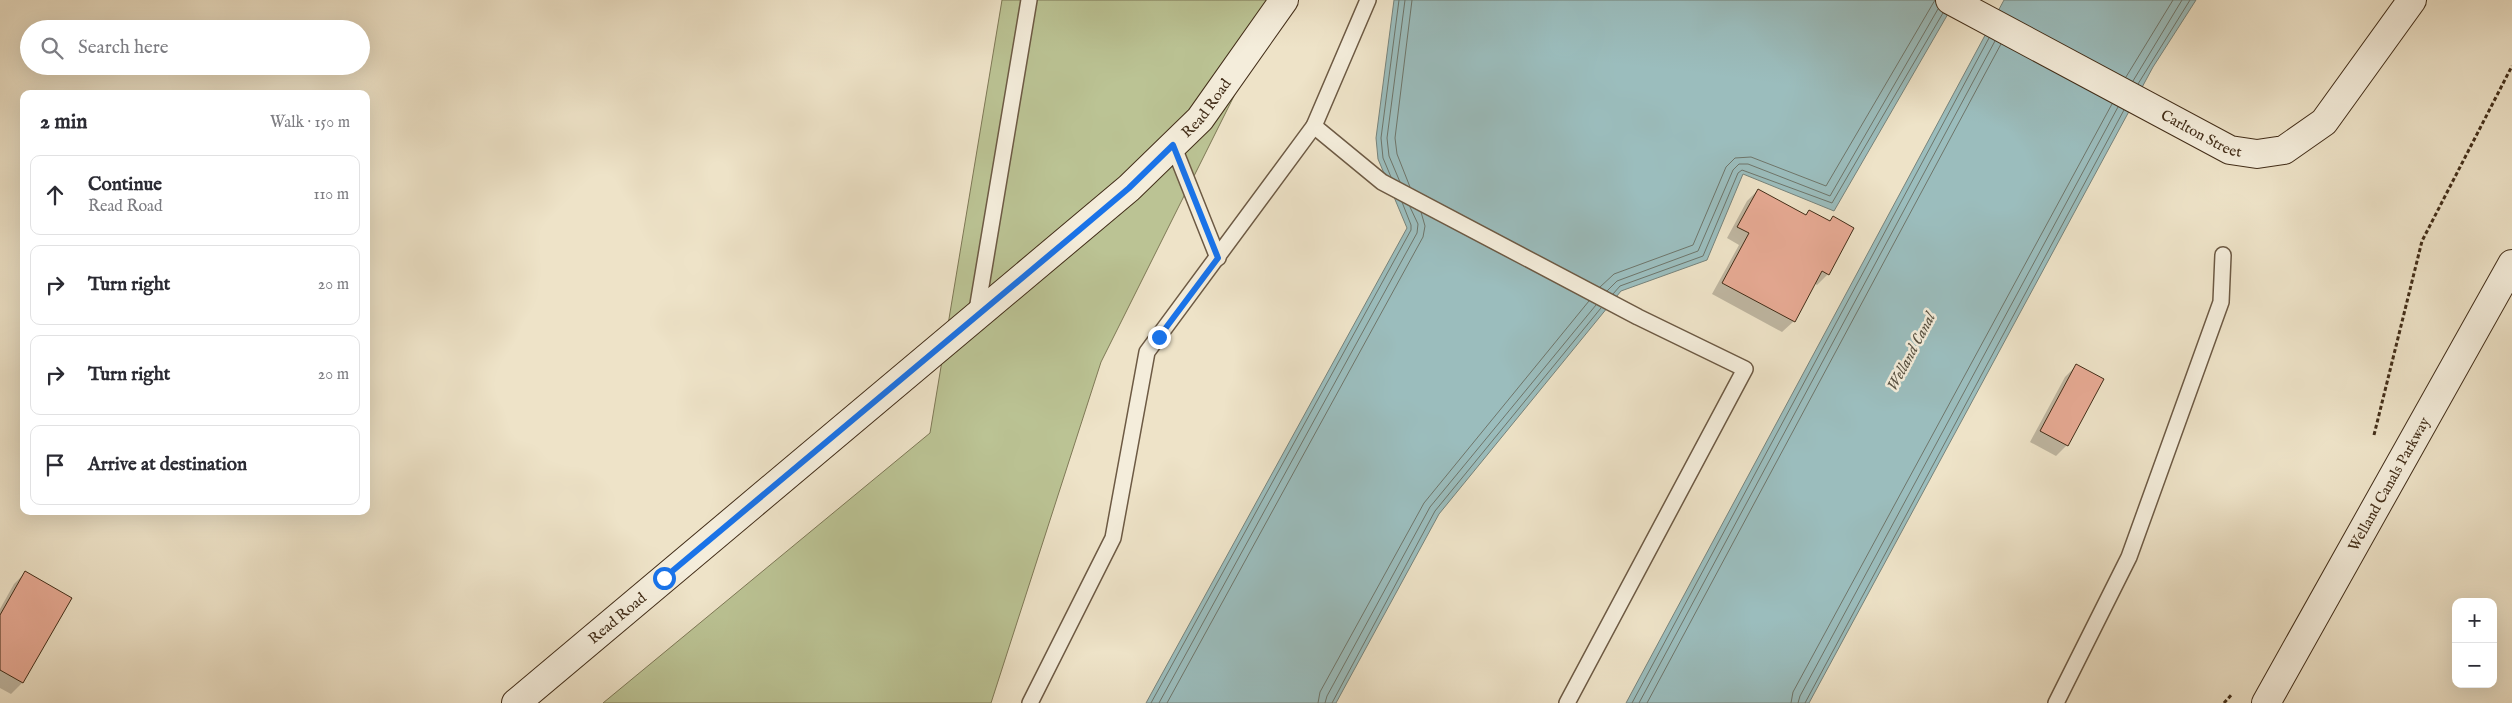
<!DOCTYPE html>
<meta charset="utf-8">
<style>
:root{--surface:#fff;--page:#f2f2f3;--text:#2b2b33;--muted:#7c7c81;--line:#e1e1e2}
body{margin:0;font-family:"IM FELL English",serif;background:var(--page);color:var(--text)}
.controls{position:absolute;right:15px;bottom:15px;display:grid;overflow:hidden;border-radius:10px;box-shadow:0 5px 20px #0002}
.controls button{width:45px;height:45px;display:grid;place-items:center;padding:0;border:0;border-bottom:1px solid var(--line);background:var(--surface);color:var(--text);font:25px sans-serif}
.stop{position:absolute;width:15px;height:15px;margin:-11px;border:4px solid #1a73e8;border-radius:50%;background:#fff}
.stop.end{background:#1a73e8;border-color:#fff;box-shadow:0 1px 5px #0008}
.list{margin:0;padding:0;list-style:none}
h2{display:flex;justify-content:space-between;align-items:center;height:65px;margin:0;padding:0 20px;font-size:21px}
h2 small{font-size:16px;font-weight:400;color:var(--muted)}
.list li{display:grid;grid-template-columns:32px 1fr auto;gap:15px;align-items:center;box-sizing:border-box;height:80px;margin:0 10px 10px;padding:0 10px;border:1px solid var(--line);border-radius:10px}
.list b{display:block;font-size:19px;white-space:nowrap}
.list p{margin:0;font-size:16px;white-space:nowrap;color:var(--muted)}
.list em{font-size:16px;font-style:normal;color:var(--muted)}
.icon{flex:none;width:28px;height:28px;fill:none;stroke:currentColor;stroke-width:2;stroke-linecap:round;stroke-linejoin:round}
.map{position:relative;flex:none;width:2512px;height:703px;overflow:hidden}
.search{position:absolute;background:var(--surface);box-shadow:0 5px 20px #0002;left:20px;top:20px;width:350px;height:55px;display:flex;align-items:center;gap:12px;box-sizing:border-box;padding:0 18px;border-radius:28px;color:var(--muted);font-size:19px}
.panel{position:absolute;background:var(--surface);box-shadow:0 5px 20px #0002;left:20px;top:90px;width:350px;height:425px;border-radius:10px}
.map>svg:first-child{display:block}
.green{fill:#bbc394;stroke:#7e7856}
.water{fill:#9bbdbd;stroke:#77837b}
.shadow{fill:#0003}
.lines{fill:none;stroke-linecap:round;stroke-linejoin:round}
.shore{stroke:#6e756a;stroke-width:1}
.building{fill:#e7aa94;stroke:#422d18}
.lane-casing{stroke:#6d5a44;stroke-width:18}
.secondary-casing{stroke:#422d18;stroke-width:30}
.path{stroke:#422d18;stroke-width:3;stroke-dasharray:4 2.5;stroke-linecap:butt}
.lane{stroke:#f4eddb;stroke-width:15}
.secondary{stroke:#f4eddb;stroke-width:28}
.route{stroke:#1a73e8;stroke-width:6}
.labels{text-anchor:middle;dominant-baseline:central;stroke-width:5;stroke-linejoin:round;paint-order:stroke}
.street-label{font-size:15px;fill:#422d18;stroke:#f4eddb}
.water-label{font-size:16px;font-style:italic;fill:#585141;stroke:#f4eddb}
</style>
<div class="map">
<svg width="2512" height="703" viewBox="0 0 2512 703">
<rect width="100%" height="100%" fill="#eee3c8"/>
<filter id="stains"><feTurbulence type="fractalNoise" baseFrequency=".004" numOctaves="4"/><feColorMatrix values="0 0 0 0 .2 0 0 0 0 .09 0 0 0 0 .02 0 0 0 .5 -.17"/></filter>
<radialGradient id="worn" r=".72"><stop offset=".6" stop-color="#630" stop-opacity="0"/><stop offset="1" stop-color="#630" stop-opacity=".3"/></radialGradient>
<path class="green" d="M1002,0H1282L1101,362L991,703H603L930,433Z"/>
<g class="water">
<path d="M1394,0H1956L1834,211L1743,174L1707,260L1621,291L1439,514L1336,703H1146L1407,228L1378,159L1376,138Z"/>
<path d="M2004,0H2196L2153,67L1809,703H1626Z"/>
</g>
<g class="shadow">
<path d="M1758,190L1805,216L1809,211L1829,222L1833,218L1828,274L1817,285L1814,283L1794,321L1782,332L1712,294L1739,245L1727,238L1747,201Z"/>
<path d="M2077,365L2067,445L2056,456L2030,442L2065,377Z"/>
<path d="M25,573L70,598L22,683L11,694L0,688V609L14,584Z"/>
</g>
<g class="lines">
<g class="shore">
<path d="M2126,77L2173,0"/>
<path d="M2133,81L2182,0"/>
<path d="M2138,84L2190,0"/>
<path d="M1391,177L1383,158L1381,138L1399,0"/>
<path d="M1400,182L1389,156L1387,138L1405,0"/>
<path d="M1410,187L1397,154L1395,138L1412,0"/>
<path d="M1600,287L1614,274L1693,245L1726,167L1735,158L1751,157L1826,186L1935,0"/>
<path d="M1607,291L1617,281L1698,251L1733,170L1739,164H1748L1830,196L1938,9"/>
<path d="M1613,294L1620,286L1703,256L1738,173L1742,170L1832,203L1943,13"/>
<path d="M1151,703L1411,230V225L1402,202"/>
<path d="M1159,703L1417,233L1418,224L1410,207"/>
<path d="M1167,703L1423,237L1425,226L1421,212"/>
<path d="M1318,703L1320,692L1424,503L1589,301"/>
<path d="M1325,703L1327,696L1430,507L1596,305"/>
<path d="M1332,703L1435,511L1601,308"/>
<path d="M1632,703L1989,38"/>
<path d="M1639,703L1995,41"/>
<path d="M1647,703L2001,44"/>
<path d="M1791,703L1793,692L2112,104"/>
<path d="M1798,703L1800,696L2118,107"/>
<path d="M1805,703L2124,110"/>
</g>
</g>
<g class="building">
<path d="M1758,189L1806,215L1809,210L1830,221L1833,216L1854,228L1829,275L1822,271L1795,322L1722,283L1749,233L1737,227Z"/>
<path d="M2076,364L2104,379L2068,446L2040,431Z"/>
<path d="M25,571L72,598L23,683L0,670V615Z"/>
</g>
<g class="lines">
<g class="lane-casing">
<g id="lane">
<path d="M1314,126L1382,182L1638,317L1745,369L1567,703"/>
<path d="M1173,145L1218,258"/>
<path d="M976,316L1029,0"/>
<path d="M1030,703L1113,538L1147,352L1314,126L1368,0"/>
<path d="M2056,703L2129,557L2221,302L2223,255"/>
</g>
</g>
<g class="secondary-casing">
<g id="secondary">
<path id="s1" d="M1950,0L2230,150L2257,154L2284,150L2324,122L2412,0"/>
<path id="s2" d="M516,703L1129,188L1200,119L1284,0"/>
<path id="s3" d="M2266,703L2512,264"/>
</g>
</g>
<g class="path">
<path d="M2374,435L2422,241L2512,66"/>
<path d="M2224,703L2232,694"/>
</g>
<use href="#lane" class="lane"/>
<use href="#secondary" class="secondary"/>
</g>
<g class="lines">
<path class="route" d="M664,578L1071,237L1129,188L1173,145L1218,258L1159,337"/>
</g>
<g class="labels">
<g class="street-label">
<text stroke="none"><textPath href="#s2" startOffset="912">Read Road</textPath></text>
<text stroke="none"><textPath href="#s1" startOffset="285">Carlton Street</textPath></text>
<text stroke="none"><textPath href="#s3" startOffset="251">Welland Canals Parkway</textPath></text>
<text stroke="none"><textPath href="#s2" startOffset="132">Read Road</textPath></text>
</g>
<g class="water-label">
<text transform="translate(1912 352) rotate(-62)">Welland Canal</text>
</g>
</g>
<rect width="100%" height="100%" filter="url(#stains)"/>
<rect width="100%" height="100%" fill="url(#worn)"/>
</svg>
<div class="controls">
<button>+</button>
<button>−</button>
</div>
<div class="stop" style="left:664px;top:578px"></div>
<div class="stop end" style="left:1159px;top:337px"></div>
<div class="search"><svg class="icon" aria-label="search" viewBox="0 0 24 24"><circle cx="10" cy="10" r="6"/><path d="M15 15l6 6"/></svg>Search here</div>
<section class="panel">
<h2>2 min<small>Walk · 150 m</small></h2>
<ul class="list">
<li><svg class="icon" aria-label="ahead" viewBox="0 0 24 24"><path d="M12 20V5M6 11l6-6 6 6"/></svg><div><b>Continue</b><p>Read Road</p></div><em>110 m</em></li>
<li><svg class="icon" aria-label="right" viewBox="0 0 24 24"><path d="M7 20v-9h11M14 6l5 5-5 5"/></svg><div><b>Turn right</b></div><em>20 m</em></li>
<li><svg class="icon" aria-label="right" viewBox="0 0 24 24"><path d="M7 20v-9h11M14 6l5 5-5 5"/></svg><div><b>Turn right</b></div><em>20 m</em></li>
<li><svg class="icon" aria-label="arrive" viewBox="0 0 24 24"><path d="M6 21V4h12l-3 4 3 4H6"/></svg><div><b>Arrive at destination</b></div></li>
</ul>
</section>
</div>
